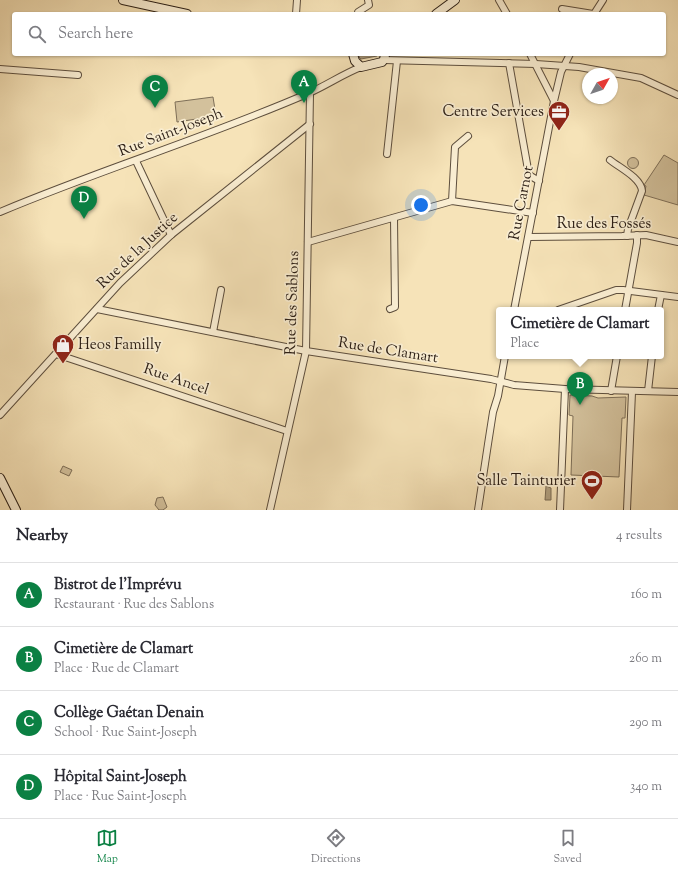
<!DOCTYPE html>
<meta charset="utf-8">
<style>
:root{--surface:#fff;--page:#f7f7f7;--text:#2b2b33;--muted:#7c7c81;--line:#e1e1e2;--accent:#0b8043}
body{margin:0;font-family:"Sorts Mill Goudy",serif;background:var(--page);color:var(--text)}
.compass{position:absolute;left:582px;top:68px;width:36px;height:36px;border-radius:50%;background:var(--surface);box-shadow:0 1px 3px #0004;rotate:50deg}
.you{position:absolute;left:421px;top:205px;width:14px;height:14px;margin:-10px;border:3px solid #fff;border-radius:50%;background:#1a73e8;box-shadow:0 0 0 6px #1a73e833}
.badge{display:grid;place-items:center;width:26px;height:26px;border-radius:50%;background:var(--accent);color:#fff;font-size:13px;font-weight:700}
.pin{position:absolute;translate:-50% -33px;filter:drop-shadow(0 1px 2px #0008)}
.pin::after{content:'';position:absolute;top:21px;width:14px;height:12px;background:inherit;clip-path:polygon(0 0,100% 0,50% 100%)}
.popup{position:absolute;left:496px;top:307px;width:168px;height:52px;box-sizing:border-box;display:grid;place-content:center;border-radius:4px;background:var(--surface);filter:drop-shadow(0 1px 3px #0005);font-size:13px;white-space:nowrap;color:var(--muted)}
.popup b{font-size:15px;color:var(--text)}
.popup::after{content:'';position:absolute;left:50%;top:100%;margin-left:-8px;border:8px solid transparent;border-top-color:var(--surface)}
.list{margin:0;padding:0;list-style:none}
h2{display:flex;justify-content:space-between;align-items:center;height:52px;margin:0;padding:0 16px;font-size:17px}
h2 small{font-size:13px;font-weight:400;color:var(--muted)}
.list li{display:grid;grid-template-columns:26px 1fr auto;gap:12px;align-items:center;box-sizing:border-box;height:64px;padding:0 16px;border-top:1px solid var(--line)}
.list b{display:block;font-size:15px;white-space:nowrap}
.list p{margin:0;font-size:13px;white-space:nowrap;color:var(--muted)}
.list em{font-size:13px;font-style:normal;color:var(--muted)}
.icon{flex:none;width:22px;height:22px;fill:none;stroke:currentColor;stroke-width:2;stroke-linecap:round;stroke-linejoin:round}
.map{position:relative;flex:none;width:678px;height:510px;overflow:hidden}
.search{position:absolute;background:var(--surface);box-shadow:0 1px 3px #0004;left:12px;right:12px;top:12px;height:44px;display:flex;align-items:center;gap:10px;box-sizing:border-box;padding:0 14px;border-radius:4px;color:var(--muted);font-size:15px}
.sheet{height:308px;background:var(--surface)}
nav{display:flex;justify-content:space-around;align-items:center;box-sizing:border-box;height:56px;border-top:1px solid var(--line);background:var(--surface);font-size:11px;color:var(--muted)}
nav a{display:grid;justify-items:center;gap:2px}
nav .on{color:var(--accent)}
.map>svg:first-child{display:block}
.green{fill:#d3c19c;stroke:#7e6f58}
.water{fill:#b1a080;stroke:#7b6c55}
.lines{fill:none;stroke-linecap:round;stroke-linejoin:round}
.street-casing{stroke:#5d4e3d;stroke-width:8}
.secondary-casing{stroke:#2a1d14;stroke-width:10}
.street{stroke:#f9edd1;stroke-width:6}
.secondary{stroke:#f9edd1;stroke-width:8}
.labels{text-anchor:middle;dominant-baseline:central;stroke-width:3.5;stroke-linejoin:round;paint-order:stroke}
.poi-label{font-size:15px;fill:#2a1d14;stroke:#f9edd1;text-anchor:end}
.street-label{font-size:15px;fill:#2a1d14;stroke:#f9edd1}
</style>
<div class="map">
<svg width="678" height="510" viewBox="0 0 678 510">
<rect width="100%" height="100%" fill="#f6e3b8"/>
<filter id="stains"><feTurbulence type="fractalNoise" baseFrequency=".005" numOctaves="4"/><feColorMatrix values="0 0 0 0 .2 0 0 0 0 .09 0 0 0 0 .02 0 0 0 .5 -.17"/></filter>
<radialGradient id="worn" r=".72"><stop offset=".6" stop-color="#630" stop-opacity="0"/><stop offset="1" stop-color="#630" stop-opacity=".3"/></radialGradient>
<g class="green">
<path d="M213,97L216,116L177,122L175,102Z"/>
<path d="M664,155L678,163V205L644,195L646,186L644,185Z"/>
<circle cx="633" cy="163" r="5.5"/>
<path d="M570,395L592,396L598,398L626,397L625,418H622L619,477L571,475L573,416L569,415Z"/>
<path d="M63,466L72,470L69,476L60,472Z"/>
<path d="M163,497L167,507L163,510H159L155,505L157,498Z"/>
</g>
<g class="water">
<path d="M360,54H377V56L361,59L359,57Z"/>
<path d="M546,486L551,488V500H545Z"/>
</g>
<g class="lines">
<g class="street-casing">
<g id="street">
<path d="M499,0L507,14"/>
<path d="M562,9L593,14"/>
<path d="M296,14L297,0"/>
<path d="M358,14V12L369,5L368,0"/>
<path d="M594,14L603,0"/>
<path d="M530,54L554,101"/>
<path d="M384,60L536,64L579,67L641,78L678,95"/>
<path d="M509,63L529,175L539,181"/>
<path d="M0,69L78,75"/>
<path d="M387,154L397,61"/>
<path d="M610,160C620,168 641,178 642,191L628,229L627,236"/>
<path d="M136,161L171,235"/>
<path d="M452,201L455,147L468,136"/>
<path d="M0,212C102,169 208,137 309,93C327,85 343,74 361,67"/>
<path d="M529,237L622,236L646,235L678,242"/>
<path d="M308,242L452,201L533,213"/>
<path d="M97,309L306,351L491,379L514,385L565,389L678,392"/>
<path d="M390,309L395,307L394,218"/>
<path d="M514,310L554,101L561,72L570,54"/>
<path d="M558,310L616,290H623L678,297"/>
<path d="M625,310L637,243V235"/>
<path d="M658,310L661,295"/>
<path d="M213,332L221,290"/>
<path d="M56,354L287,431"/>
<path d="M611,391L617,356"/>
<path d="M648,391L652,356"/>
<path d="M0,415L120,283L171,235L310,124"/>
<path d="M270,510L306,351L310,93"/>
<path d="M478,510L488,444L493,412L498,396L505,356"/>
<path d="M560,510L565,389"/>
<path d="M627,510L632,392"/>
</g>
</g>
<g class="secondary-casing">
<g id="secondary">
<path d="M123,0L187,14"/>
<path d="M436,14L455,0"/>
<path d="M353,54L355,61L361,67L382,62L385,58L384,54"/>
<path d="M0,478L16,510"/>
</g>
</g>
<use href="#street" class="street"/>
<use href="#secondary" class="secondary"/>
</g>
<defs>
<g id="office-pin" transform="scale(1.15)"><path d="M0 17L-7.5 6A9.5 9.5 0 1 1 7.5 6Z" fill="#8f2418" stroke="#f9edd1"/><path d="M-6-3h4V-5.5h4V-3h4V5H-6ZM-1-4.5V-3h2v-1.5ZM-6 0V1H6V0Z" fill="#fff"/></g>
<g id="shop-pin" transform="scale(1.15)"><path d="M0 17L-7.5 6A9.5 9.5 0 1 1 7.5 6Z" fill="#8f2418" stroke="#f9edd1"/><path d="M-5-2.5h2.3a2.7 3.5 0 0 1 5.4 0H5L5.5 6h-11ZM-1.5-2.5h3a1.5 2.3 0 0 0-3 0Z" fill="#fff"/></g>
<g id="stadium-pin" transform="scale(1.15)"><path d="M0 17L-7.5 6A9.5 9.5 0 1 1 7.5 6Z" fill="#8f2418" stroke="#f9edd1"/><path d="M0-5a6.5 5 0 1 0 0 10a6.5 5 0 1 0 0-10ZM-3.5-1.8h7v3.6h-7Z" fill="#fff"/></g>
</defs>
<g fill-rule="evenodd">
<use href="#office-pin" x="559" y="112"/>
<use href="#shop-pin" x="63" y="345"/>
<use href="#stadium-pin" x="592" y="481"/>
</g>
<g class="labels">
<g class="poi-label">
<text x="544" y="112">Centre Services</text>
<text x="78" y="345" text-anchor="start">Heos Familly</text>
<text x="576" y="481">Salle Tainturier</text>
</g>
<g class="street-label">
<text transform="translate(171 133) rotate(-21)">Rue Saint-Joseph</text>
<text transform="translate(522 203) rotate(-79)">Rue Carnot</text>
<text x="604" y="224">Rue des Fossés</text>
<text transform="translate(138 251) rotate(-43)">Rue de la Justice</text>
<text transform="translate(293 303) rotate(-88)">Rue des Sablons</text>
<text transform="translate(388 351) rotate(9)">Rue de Clamart</text>
<text transform="translate(176 380) rotate(19)">Rue Ancel</text>
</g>
</g>
<rect width="100%" height="100%" filter="url(#stains)"/>
<rect width="100%" height="100%" fill="url(#worn)"/>
</svg>
<svg class="compass" viewBox="-18 -18 36 36"><path d="M0-13l5 13h-10z" fill="#e53935"/><path d="M0 13l5-13h-10z" fill="#7c7c81"/></svg>
<div class="you"></div>
<div class="pin badge" style="left:304px;top:103px">A</div>
<div class="pin badge" style="left:580px;top:405px">B</div>
<div class="popup"><b>Cimetière de Clamart</b>Place</div>
<div class="pin badge" style="left:155px;top:108px">C</div>
<div class="pin badge" style="left:84px;top:219px">D</div>
<div class="search"><svg class="icon" aria-label="search" viewBox="0 0 24 24"><circle cx="10" cy="10" r="6"/><path d="M15 15l6 6"/></svg>Search here</div>
</div>
<section class="sheet">
<h2>Nearby<small>4 results</small></h2>
<ul class="list">
<li><span class="badge">A</span><div><b>Bistrot de l'Imprévu</b><p>Restaurant · Rue des Sablons</p></div><em>160 m</em></li>
<li><span class="badge">B</span><div><b>Cimetière de Clamart</b><p>Place · Rue de Clamart</p></div><em>260 m</em></li>
<li><span class="badge">C</span><div><b>Collège Gaétan Denain</b><p>School · Rue Saint-Joseph</p></div><em>290 m</em></li>
<li><span class="badge">D</span><div><b>Hôpital Saint-Joseph</b><p>Place · Rue Saint-Joseph</p></div><em>340 m</em></li>
</ul>
</section>
<nav>
<a class="on"><svg class="icon" aria-label="map" viewBox="0 0 24 24"><path d="M3 6l6-2 6 2 6-2v14l-6 2-6-2-6 2zM9 4v14M15 6v14"/></svg>Map</a>
<a><svg class="icon" aria-label="directions" viewBox="0 0 24 24"><path d="M12 3l9 9-9 9-9-9zM9 14v-3h6M13 9l2 2-2 2"/></svg>Directions</a>
<a><svg class="icon" aria-label="saved" viewBox="0 0 24 24"><path d="M7 4h10v16l-5-4-5 4z"/></svg>Saved</a>
</nav>
